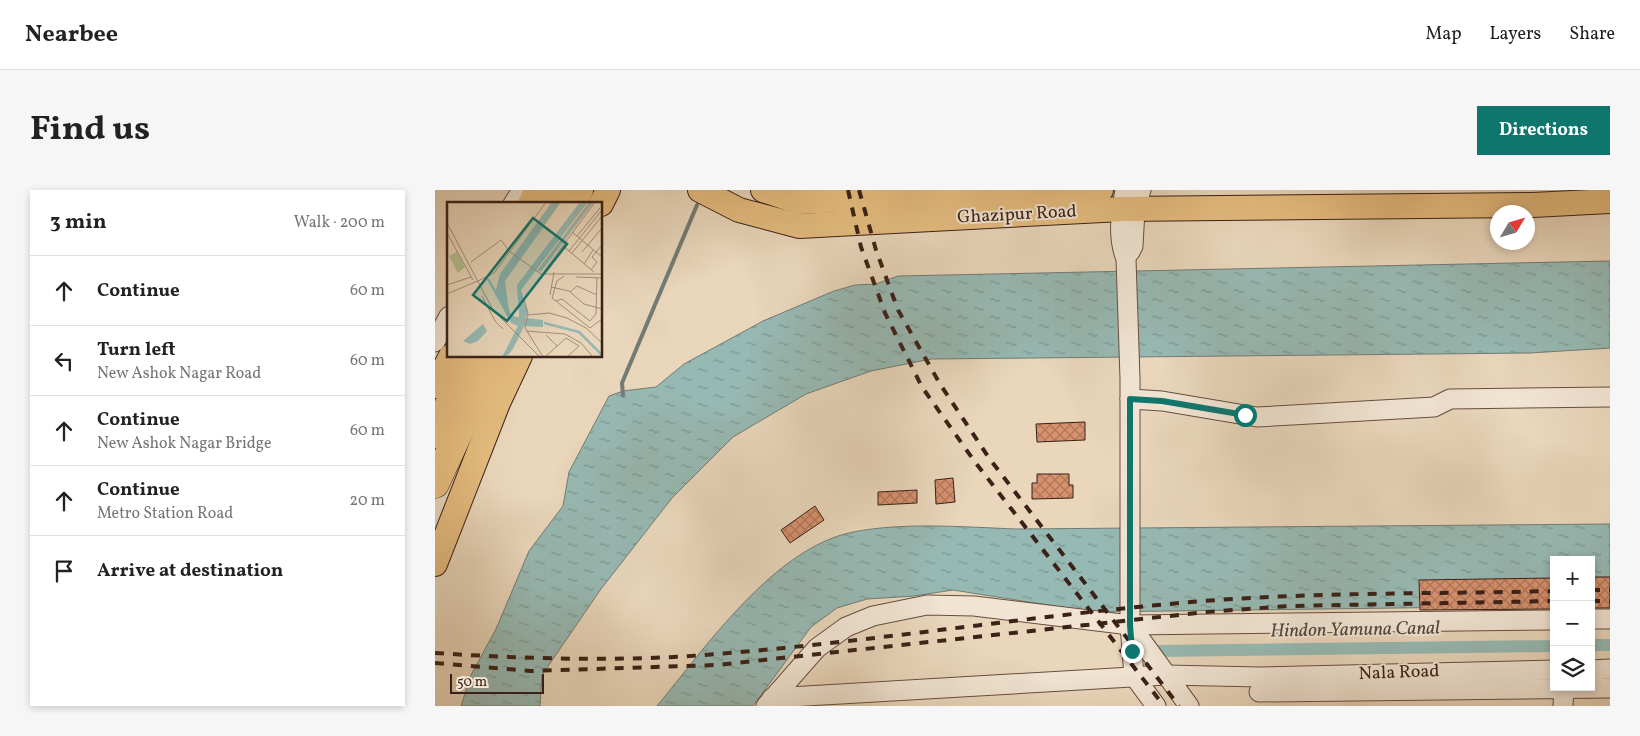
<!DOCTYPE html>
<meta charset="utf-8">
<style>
:root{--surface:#fff;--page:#f6f6f6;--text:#222;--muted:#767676;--line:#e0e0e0;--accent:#0f766e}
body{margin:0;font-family:Vollkorn,serif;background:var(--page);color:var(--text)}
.controls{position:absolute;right:15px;bottom:15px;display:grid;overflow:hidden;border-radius:0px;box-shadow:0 2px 8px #0003}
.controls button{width:45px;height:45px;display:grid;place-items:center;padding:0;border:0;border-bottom:1px solid var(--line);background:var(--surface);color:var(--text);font:25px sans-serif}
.compass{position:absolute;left:1055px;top:15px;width:45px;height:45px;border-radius:50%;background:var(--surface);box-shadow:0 2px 8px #0003;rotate:52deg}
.scale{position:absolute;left:15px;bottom:12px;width:94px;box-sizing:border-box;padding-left:5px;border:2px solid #3b2117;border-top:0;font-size:14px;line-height:18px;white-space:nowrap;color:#3b2117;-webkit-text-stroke:4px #f1e4d3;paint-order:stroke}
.stop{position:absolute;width:15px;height:15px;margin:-11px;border:4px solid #0f766e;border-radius:50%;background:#fff}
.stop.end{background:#0f766e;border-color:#fff;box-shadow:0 1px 5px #0008}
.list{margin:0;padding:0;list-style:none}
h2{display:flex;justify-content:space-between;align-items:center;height:65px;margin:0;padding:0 20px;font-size:21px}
h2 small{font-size:16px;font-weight:400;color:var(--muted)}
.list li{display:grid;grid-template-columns:32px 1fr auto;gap:15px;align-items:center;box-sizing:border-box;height:70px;padding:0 20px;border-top:1px solid var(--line)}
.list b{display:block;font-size:19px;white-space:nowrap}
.list p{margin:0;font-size:16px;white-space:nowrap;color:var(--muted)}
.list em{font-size:16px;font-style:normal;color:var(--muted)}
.icon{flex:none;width:28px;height:28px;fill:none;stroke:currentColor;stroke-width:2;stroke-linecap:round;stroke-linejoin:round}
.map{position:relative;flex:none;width:1175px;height:516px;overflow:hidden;border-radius:0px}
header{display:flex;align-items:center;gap:30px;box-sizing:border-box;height:70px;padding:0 25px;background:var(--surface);border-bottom:1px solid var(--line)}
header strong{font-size:24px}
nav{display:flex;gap:28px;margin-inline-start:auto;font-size:18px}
.intro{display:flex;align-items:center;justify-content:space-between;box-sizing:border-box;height:120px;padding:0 30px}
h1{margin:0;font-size:35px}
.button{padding:12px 22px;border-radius:0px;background:var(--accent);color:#fff;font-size:18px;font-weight:700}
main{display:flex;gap:30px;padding:0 30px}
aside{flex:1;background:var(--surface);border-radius:0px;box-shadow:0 2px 8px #0003}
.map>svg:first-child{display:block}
.water{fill:url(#water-ripples);stroke:#727c75}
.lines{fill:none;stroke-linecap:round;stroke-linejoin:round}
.stream{stroke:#727c75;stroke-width:4}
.canal{stroke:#97b9b3;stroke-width:12}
.building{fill:url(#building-cross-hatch);stroke:#3b2117}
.minor-casing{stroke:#664e40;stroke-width:21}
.major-casing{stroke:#3b2117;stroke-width:26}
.highway-casing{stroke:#3b2117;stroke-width:29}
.minor{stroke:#f1e4d3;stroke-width:19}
.major{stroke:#e4bb7e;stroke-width:24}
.highway{stroke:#e4bb7e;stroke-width:28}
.rail{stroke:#3b2117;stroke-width:4;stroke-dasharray:9 9;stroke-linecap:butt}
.route{stroke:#0f766e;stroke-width:6}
.labels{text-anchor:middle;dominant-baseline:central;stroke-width:4;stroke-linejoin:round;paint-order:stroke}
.street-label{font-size:18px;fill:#3b2117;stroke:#f1e4d3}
.water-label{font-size:19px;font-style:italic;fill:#52473e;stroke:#f1e4d3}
.inset-river{fill:none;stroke:#97b9b3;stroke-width:2.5}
.inset-road{fill:none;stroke:#a38e79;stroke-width:1}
.view{fill:#0f766e;fill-opacity:0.15;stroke:#0f766e;stroke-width:2.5}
.inset-edge{fill:none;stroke:#3b2117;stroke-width:2.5}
</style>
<header>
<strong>Nearbee</strong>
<nav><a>Map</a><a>Layers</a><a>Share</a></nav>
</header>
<div class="intro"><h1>Find us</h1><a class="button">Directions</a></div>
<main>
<aside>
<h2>3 min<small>Walk · 200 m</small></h2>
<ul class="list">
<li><svg class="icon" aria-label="ahead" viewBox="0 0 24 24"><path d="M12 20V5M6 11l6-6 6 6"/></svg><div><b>Continue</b></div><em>60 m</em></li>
<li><svg class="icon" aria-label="left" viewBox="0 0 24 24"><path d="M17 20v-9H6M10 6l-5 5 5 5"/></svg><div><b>Turn left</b><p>New Ashok Nagar Road</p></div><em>60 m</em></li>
<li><svg class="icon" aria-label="ahead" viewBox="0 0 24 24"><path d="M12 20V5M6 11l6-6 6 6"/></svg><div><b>Continue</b><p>New Ashok Nagar Bridge</p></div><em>60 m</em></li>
<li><svg class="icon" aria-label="ahead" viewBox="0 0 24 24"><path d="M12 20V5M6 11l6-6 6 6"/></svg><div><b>Continue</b><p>Metro Station Road</p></div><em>20 m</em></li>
<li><svg class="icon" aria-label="arrive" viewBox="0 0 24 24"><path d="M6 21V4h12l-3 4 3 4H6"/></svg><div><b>Arrive at destination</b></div></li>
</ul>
</aside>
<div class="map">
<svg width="1175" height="516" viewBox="0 0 1175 516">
<defs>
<pattern id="water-ripples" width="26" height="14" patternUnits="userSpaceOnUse" patternTransform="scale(1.25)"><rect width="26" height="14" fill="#97b9b3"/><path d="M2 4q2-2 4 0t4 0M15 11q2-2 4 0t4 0" fill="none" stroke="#7c9691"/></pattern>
<pattern id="building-cross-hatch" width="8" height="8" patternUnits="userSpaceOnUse" patternTransform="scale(1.25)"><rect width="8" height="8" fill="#d6916e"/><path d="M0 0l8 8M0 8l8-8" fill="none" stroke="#af7659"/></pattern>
</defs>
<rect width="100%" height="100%" fill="#e9d6bb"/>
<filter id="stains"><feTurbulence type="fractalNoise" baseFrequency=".004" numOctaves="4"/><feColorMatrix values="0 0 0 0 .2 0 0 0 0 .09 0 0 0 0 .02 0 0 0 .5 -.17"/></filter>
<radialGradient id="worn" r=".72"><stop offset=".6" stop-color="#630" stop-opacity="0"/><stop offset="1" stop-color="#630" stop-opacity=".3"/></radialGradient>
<g class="water">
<path d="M1175,71V158L1095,163L496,169L436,181L371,204L298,247L237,308L166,399L107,485L105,516H26L36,485L61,439L94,361L128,316L134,282L174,206L188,201L221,197L249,174L328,131L399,101L420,95L441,94L463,86Z"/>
<path d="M1175,334V415H1156V370H1119V416L657,422L518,400L479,406L432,409L402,418L376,437L318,516H222C271,457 339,358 418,342C469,332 529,337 581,339Z"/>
</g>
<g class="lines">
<path class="stream" d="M188,205L187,193L262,15"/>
<g class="canal">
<path d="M1156,455H1175"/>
<path d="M722,461L1119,456"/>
</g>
</g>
<g class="building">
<path d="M650,232V250L602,252L601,234Z"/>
<path d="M602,284H634V295H638V308L597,309V293H602Z"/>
<path d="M518,288L520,312L501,314L500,290Z"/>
<path d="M482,300V313L443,315V302Z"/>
<path d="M380,316L389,330L355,353L346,340Z"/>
<rect x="1156" y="387" width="19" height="31"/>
<path d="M1119,388V419L985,420L984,390Z"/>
</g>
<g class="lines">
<g class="minor-casing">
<g id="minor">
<path d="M690,0C686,23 682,47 691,69L695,189V435L699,486L721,516"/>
<path d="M78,14L87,0"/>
<path d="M695,62L698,56L700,20L706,0"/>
<path d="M0,152L14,126"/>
<path d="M695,209L727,211L822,227L999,217L1015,209L1175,207"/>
<path d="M1156,429H1175"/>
<path d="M696,436L754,516"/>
<path d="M1156,480L1175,479"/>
<path d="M824,502L1175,498"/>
<path d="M337,508L731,485L825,487L1119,480"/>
<path d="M331,516L382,458L411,437L438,426L492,415L539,416L695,435L1119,430"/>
<path d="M1128,516L1129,498"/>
</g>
</g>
<g class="major-casing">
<g id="major">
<path d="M265,0L304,20L364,36L687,19L1098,15L1175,11"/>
<path d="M328,0L364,12L666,0"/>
<path d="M95,14L102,0"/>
<path d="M166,14L173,0"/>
<path d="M0,196L16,166"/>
<path d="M0,374L63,213L85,166"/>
</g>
</g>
<g class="highway-casing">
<g id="highway">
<path d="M113,14L120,0"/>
<path d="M138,14L144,0"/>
<path d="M0,244L37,166"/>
<path d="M0,294L59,166"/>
</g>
</g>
<use href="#minor" class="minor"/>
<use href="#major" class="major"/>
<use href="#highway" class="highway"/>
<g class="rail">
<path d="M413,0L426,57L450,123L487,197L540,272L729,516"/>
<path d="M424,0L441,60L463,120L505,194L554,268L744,516"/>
<path d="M1156,400H1175"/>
<path d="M1156,411H1175"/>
<path d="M0,463C94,469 188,472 282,464C445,451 606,424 769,411C885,402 1002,404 1119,401"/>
<path d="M0,473L96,481L282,475L771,422L854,416L1119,411"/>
</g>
</g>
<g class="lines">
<path class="route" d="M697,461L695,435V209L727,211L810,225"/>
</g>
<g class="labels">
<g class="street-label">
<text transform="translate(582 25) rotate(-3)">Ghazipur Road</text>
<text transform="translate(964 483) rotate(-2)">Nala Road</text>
</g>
<g class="water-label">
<text transform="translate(920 440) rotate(-1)">Hindon Yamuna Canal</text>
</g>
</g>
<g transform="translate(12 12)">
<rect width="155" height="155" fill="#e9d6bb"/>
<path d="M10,50L18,65L11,71L2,54Z" fill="#b5be91"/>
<path d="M105,0H114L58,79L61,102L63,111L69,115H72L70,83L133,0H141L74,88L81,112L78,116L96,118V125L77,124L66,147L59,155H55L71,124L64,121L48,92L53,72ZM36,122L40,129L31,139L23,142L16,139Z" fill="#97b9b3"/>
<path class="inset-river" d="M93,69L145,0M41,77L49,91M97,121L132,130L155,153"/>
<path class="inset-road" d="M0,21L46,108L93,155M125,30L155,55M0,31L26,78M130,34L153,6M116,44L147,70M122,49L155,8M135,50L155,26M125,51L155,14M24,60L54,38L62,49L94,72H155M137,62L146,48M144,68L150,60L145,55L155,43M90,70L143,0M117,74L110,79L105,96L143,126L155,117M129,75L155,76M33,78L47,71L99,0M0,83L24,75M104,85L122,89L137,102L155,107M123,90L130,84L150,93M0,92L33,78M103,93L107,70M35,94L48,119L56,127M109,99L115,97L143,119L149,112L150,75M81,113L102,111L120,116L139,126L155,141M79,129L118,132L134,141L146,155M99,133L110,144M96,155L78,126L81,111L77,97L148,0M98,155L119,136L132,144L120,155"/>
<path class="view" d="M86,16L120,42L60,119L26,93Z"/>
<rect width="155" height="155" class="inset-edge"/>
</g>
<rect width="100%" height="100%" filter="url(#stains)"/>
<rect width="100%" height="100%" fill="url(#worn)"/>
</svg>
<div class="controls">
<button>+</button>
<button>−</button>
<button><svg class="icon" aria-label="layers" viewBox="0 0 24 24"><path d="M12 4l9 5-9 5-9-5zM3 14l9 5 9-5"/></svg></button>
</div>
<svg class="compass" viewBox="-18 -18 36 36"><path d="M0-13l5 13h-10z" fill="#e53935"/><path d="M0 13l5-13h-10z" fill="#767676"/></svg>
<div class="scale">50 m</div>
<div class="stop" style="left:810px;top:225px"></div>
<div class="stop end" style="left:697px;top:461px"></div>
</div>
</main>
